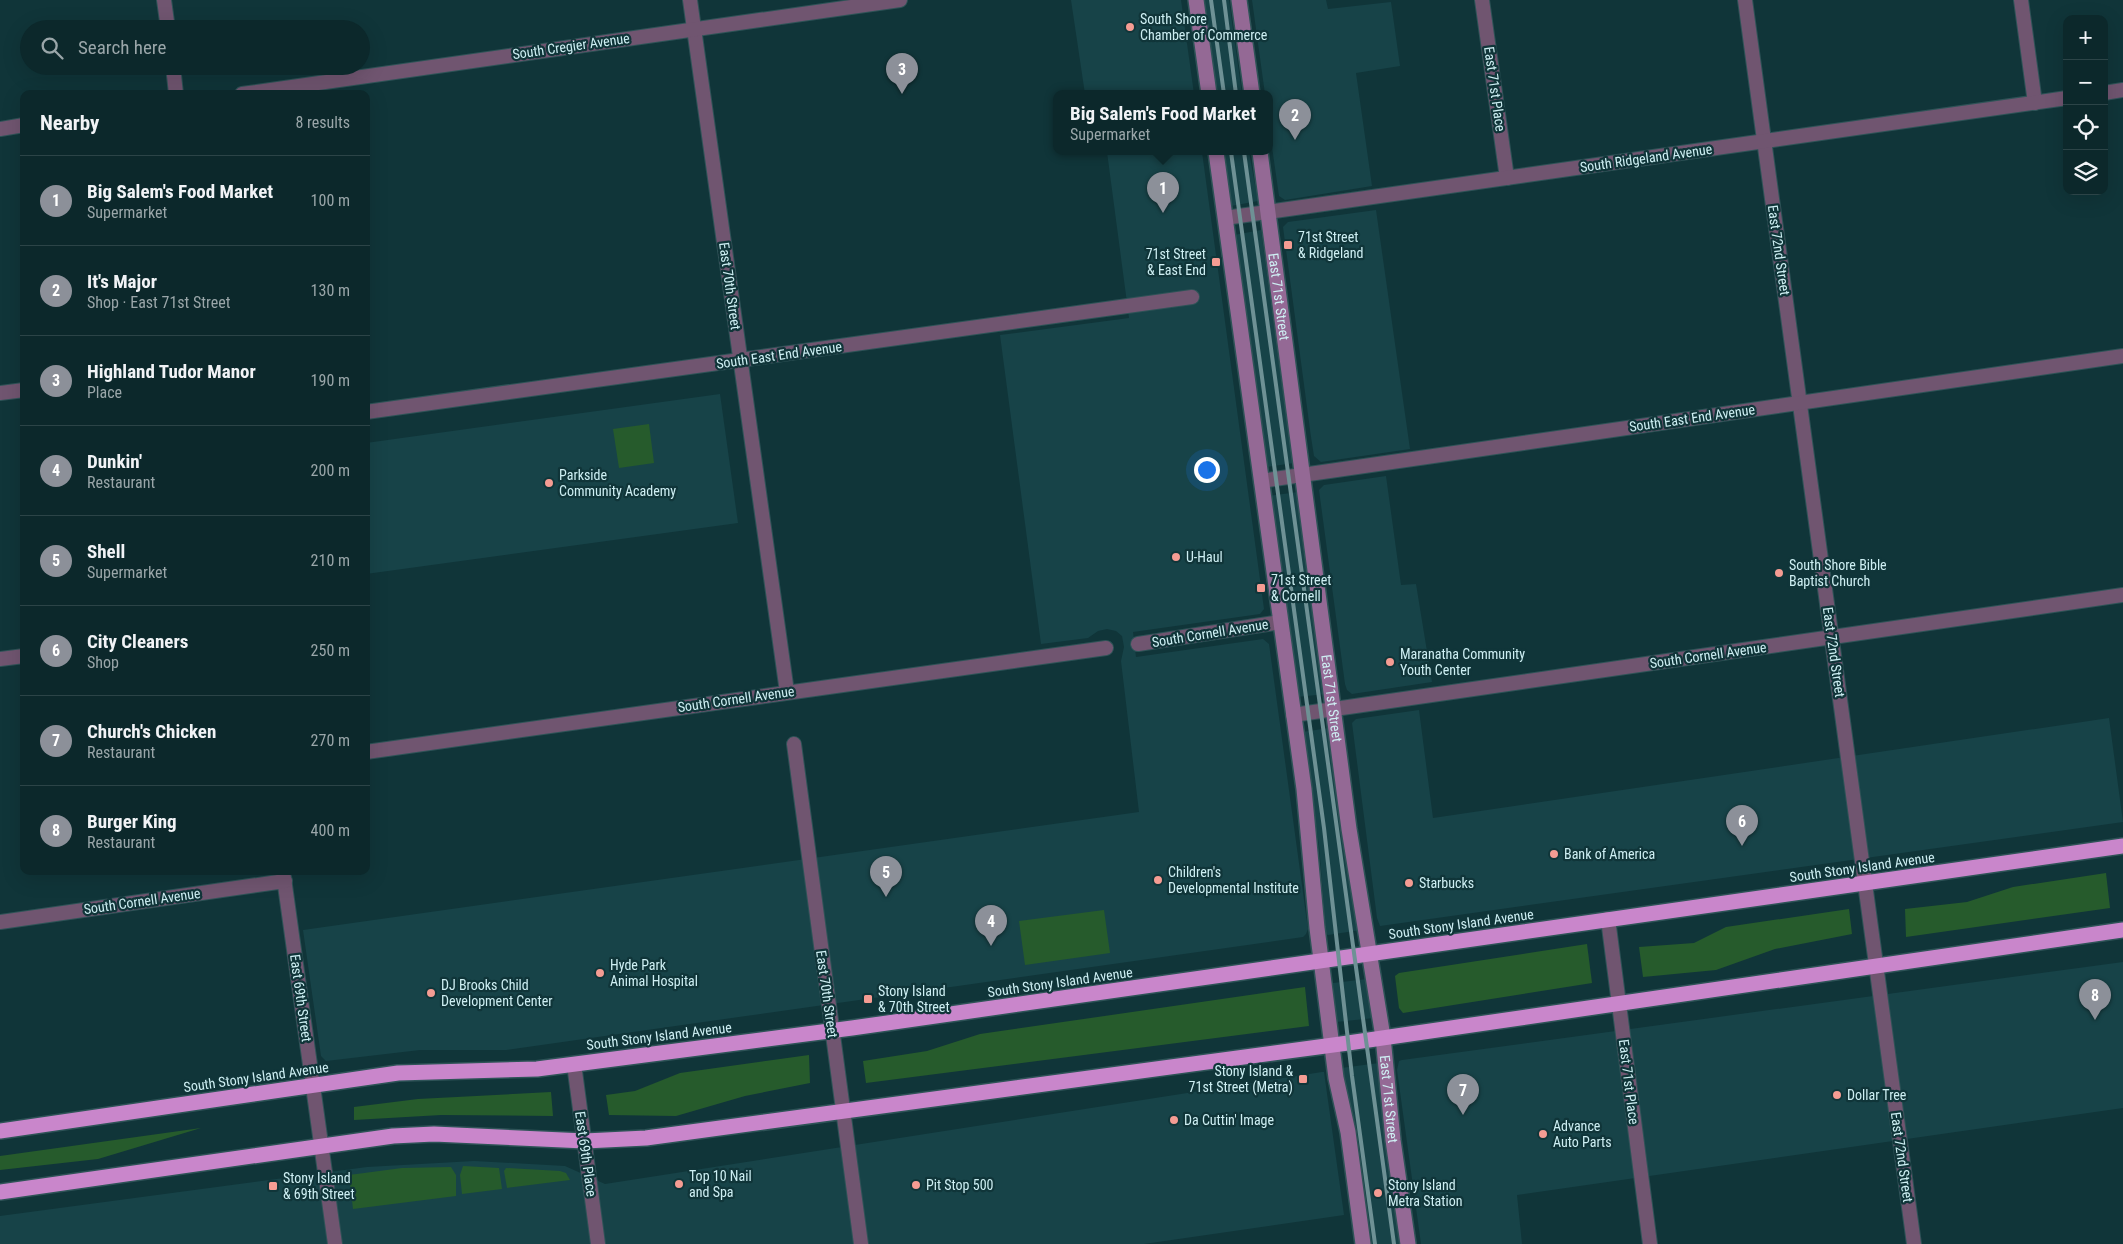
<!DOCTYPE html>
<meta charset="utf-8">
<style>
:root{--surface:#0c282b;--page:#1a3437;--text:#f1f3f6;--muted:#9aa6a9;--line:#2c4447;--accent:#8c9099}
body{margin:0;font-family:"Roboto Condensed",sans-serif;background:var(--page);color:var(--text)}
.controls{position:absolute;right:15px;top:15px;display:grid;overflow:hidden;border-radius:10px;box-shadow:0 5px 20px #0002}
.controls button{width:45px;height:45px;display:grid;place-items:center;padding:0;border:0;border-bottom:1px solid var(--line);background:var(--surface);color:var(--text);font:25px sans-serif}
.you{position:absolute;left:1206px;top:469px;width:18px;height:18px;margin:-12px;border:4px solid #fff;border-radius:50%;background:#1a73e8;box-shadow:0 0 0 8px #1a73e833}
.badge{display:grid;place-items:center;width:32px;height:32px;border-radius:50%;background:var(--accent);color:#fff;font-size:16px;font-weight:700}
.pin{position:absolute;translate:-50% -41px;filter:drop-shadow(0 1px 2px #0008)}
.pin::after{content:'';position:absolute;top:26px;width:18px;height:15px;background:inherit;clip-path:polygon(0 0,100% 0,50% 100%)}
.popup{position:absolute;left:1053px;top:90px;width:220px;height:65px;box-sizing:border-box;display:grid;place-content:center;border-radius:10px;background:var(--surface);filter:drop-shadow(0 1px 4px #0005);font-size:16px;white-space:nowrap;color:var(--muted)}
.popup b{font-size:19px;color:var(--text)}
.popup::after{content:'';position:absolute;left:50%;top:100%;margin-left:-10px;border:10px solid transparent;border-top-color:var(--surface)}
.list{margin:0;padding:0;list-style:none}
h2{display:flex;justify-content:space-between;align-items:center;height:65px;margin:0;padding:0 20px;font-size:21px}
h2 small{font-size:16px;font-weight:400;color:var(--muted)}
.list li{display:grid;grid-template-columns:32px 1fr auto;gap:15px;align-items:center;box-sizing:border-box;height:90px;padding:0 20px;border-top:1px solid var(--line)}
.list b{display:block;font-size:19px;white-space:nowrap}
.list p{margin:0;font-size:16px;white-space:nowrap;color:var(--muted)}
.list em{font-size:16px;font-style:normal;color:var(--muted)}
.icon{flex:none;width:28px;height:28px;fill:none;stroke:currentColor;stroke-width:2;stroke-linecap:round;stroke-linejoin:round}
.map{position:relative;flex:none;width:2123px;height:1244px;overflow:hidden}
.search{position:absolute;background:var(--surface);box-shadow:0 5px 20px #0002;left:20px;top:20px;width:350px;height:55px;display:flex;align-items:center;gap:12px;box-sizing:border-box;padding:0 18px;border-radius:28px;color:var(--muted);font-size:19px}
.panel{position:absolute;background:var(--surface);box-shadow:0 5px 20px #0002;left:20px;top:90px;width:350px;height:785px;border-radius:10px}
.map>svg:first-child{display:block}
.built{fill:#174348}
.green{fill:#265b2c}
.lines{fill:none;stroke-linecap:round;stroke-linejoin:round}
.street-casing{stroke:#2e5357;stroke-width:16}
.secondary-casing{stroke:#2e5357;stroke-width:18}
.highway-casing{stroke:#2e5357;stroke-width:18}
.street{stroke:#705570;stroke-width:14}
.secondary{stroke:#946995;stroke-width:15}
.highway{stroke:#c986cb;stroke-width:15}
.rail{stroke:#6e9195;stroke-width:4}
.poi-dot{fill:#f59c93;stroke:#103539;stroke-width:2}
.labels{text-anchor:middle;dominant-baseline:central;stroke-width:4.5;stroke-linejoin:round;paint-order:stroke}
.poi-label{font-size:14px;fill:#ceeff3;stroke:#103539;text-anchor:start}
.street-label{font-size:14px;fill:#ceeff3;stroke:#103539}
</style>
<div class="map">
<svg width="2123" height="1244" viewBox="0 0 2123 1244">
<rect width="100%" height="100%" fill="#103539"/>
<g class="built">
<path d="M1071,0H1181L1194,94H1085Z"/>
<path d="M1204,0H1229L1242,94H1217Z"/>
<path d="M1252,0H1326L1328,9L1391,2L1400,66L1356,73L1372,186L1285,200L1279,196L1269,126V94H1265Z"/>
<path d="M1107,152H1202L1264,609L1260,614L1133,632L1136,657L1263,639L1269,644L1308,929L1306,934L1303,937L506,1050H420L326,1061L321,1056L303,930L1139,812L1121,661L1124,647L1122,636L1116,631L1107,629L1098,631L1088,638L1041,644L1000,335L1129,318Z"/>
<path d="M1225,152H1249L1258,201L1231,206Z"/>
<path d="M1376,210L1410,449L1321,462L1314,456L1311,437L1283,227L1288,222Z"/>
<path d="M1261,230L1289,437L1294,463L1266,467L1234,235Z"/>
<path d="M720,394L738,523L366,574V443Z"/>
<path d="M1386,476L1401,585L1416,584L1432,682L1352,694L1347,690L1345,684L1319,490L1324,485Z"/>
<path d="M1298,492L1300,523L1319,663L1326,694L1297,697L1275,523L1269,496Z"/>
<path d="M1419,710L1433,818L2109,718L2123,822L1380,926L1377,918L1352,723L1356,719Z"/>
<path d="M1329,728L1342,828L1361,930L1328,935L1326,934L1319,845L1302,732Z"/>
<path d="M2123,962V1108L1517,1195L1522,1244H1421L1397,1070L1399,1061L1402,1060Z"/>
<path d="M1367,979L1374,1018L1336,1022L1333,983Z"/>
<path d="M1379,1063L1386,1141L1400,1244H1368L1341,1068Z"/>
<path d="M1322,1072H1324L1344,1215L1144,1244H0V1216L367,1167L474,1161L565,1166L605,1184Z"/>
</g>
<g class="green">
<path d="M649,424L654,463L619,468L613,429Z"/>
<path d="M2106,873L2110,908L1906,937L1905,909L1967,902L2013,887Z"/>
<path d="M1849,909L1852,934L1775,949L1716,970L1643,977L1639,947L1694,943L1726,927Z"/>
<path d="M1104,910L1110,953L1025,965L1019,921Z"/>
<path d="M1587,944L1592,983L1403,1013L1399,1008L1395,976L1399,973Z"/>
<path d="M1305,987L1309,1026L866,1083L863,1061L927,1051L980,1034Z"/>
<path d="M809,1055L810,1083L745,1096L676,1116L609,1115L606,1095L635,1091L680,1073Z"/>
<path d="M551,1092L553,1116L441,1115L354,1120V1107L418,1099Z"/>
<path d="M201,1128L98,1159L0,1170V1156Z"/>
<path d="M463,1166L499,1168L502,1189L462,1194L460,1175Z"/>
<path d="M451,1167L456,1175V1196L353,1209L349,1175L402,1168Z"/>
<path d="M506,1168L560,1171L566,1173L570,1180L507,1188L504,1171Z"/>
</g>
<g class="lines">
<g class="street-casing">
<g id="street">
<path d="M164,0L168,29"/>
<path d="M690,0L787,692"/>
<path d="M1482,0L1507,178"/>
<path d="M1745,0L1914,1244"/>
<path d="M2021,0L2035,103"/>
<path d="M173,66L176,94"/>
<path d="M2104,93L2123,90"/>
<path d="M242,94L900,0"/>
<path d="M0,129L24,125"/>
<path d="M1225,218L2067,98"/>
<path d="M0,393L24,390"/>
<path d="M366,412L1192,297"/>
<path d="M1261,481L2123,356"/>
<path d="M1138,644L1281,622"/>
<path d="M0,659L24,656"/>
<path d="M1293,715L2123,595"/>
<path d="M794,744L861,1244"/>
<path d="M366,752L1106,648"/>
<path d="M283,871L335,1244"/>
<path d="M1608,919L1650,1244"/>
<path d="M0,922L285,881"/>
<path d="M574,1064L598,1244"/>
</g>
</g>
<g class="secondary-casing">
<g id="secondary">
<path d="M1196,0L1209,94"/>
<path d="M1239,0L1252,94"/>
<path d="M1216,152L1304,789L1317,928L1336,1078L1348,1132L1363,1244"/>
<path id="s1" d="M1260,152L1349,829L1383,1037L1393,1140L1408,1244"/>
</g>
</g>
<g class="highway-casing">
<g id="highway">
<path d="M0,1131L398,1073L537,1069L852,1028L2123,846"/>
<path d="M0,1192L393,1136L434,1134L585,1141L646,1138L1348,1043L2123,930"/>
</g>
</g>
<use href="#street" class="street"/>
<use href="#secondary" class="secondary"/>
<use href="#highway" class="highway"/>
<g class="rail">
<path d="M1211,0L1224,94"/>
<path d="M1224,0L1236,94"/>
<path d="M1231,152L1324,828L1352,1076L1375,1244"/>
<path d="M1244,152L1394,1244"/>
</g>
</g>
<g class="poi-dot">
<circle cx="1130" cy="27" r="5"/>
<rect x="1283" y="240" width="10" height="10" rx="2.5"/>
<rect x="1211" y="257" width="10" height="10" rx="2.5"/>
<circle cx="549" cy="483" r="5"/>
<circle cx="1176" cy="557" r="5"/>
<circle cx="1779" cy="573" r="5"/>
<rect x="1256" y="583" width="10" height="10" rx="2.5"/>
<circle cx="1390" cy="662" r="5"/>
<circle cx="1554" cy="854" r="5"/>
<circle cx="1158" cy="880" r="5"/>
<circle cx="1409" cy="883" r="5"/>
<circle cx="600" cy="973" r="5"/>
<circle cx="431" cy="993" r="5"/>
<rect x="863" y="994" width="10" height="10" rx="2.5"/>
<rect x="1298" y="1074" width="10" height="10" rx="2.5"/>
<circle cx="1837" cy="1095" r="5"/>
<circle cx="1174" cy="1120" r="5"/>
<circle cx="1543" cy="1134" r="5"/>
<circle cx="679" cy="1184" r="5"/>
<circle cx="916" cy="1185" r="5"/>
<rect x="268" y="1181" width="10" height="10" rx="2.5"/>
<circle cx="1378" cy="1193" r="5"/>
</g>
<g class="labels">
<g class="poi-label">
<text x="1140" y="19">South Shore<tspan x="1140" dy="16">Chamber of Commerce</tspan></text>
<text x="1298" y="237">71st Street<tspan x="1298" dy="16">&amp; Ridgeland</tspan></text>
<text x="1206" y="254" text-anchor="end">71st Street<tspan x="1206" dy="16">&amp; East End</tspan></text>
<text x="559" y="475">Parkside<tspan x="559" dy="16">Community Academy</tspan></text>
<text x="1186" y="557">U-Haul</text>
<text x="1789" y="565">South Shore Bible<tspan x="1789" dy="16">Baptist Church</tspan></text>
<text x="1271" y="580">71st Street<tspan x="1271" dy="16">&amp; Cornell</tspan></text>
<text x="1400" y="654">Maranatha Community<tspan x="1400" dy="16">Youth Center</tspan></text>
<text x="1564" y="854">Bank of America</text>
<text x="1168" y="872">Children's<tspan x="1168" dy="16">Developmental Institute</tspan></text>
<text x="1419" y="883">Starbucks</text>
<text x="610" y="965">Hyde Park<tspan x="610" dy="16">Animal Hospital</tspan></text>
<text x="441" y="985">DJ Brooks Child<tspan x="441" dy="16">Development Center</tspan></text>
<text x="878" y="991">Stony Island<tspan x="878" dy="16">&amp; 70th Street</tspan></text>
<text x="1293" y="1071" text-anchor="end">Stony Island &amp;<tspan x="1293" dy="16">71st Street (Metra)</tspan></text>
<text x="1847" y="1095">Dollar Tree</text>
<text x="1184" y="1120">Da Cuttin' Image</text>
<text x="1553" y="1126">Advance<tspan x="1553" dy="16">Auto Parts</tspan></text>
<text x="689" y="1176">Top 10 Nail<tspan x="689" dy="16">and Spa</tspan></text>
<text x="283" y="1178">Stony Island<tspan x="283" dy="16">&amp; 69th Street</tspan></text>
<text x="926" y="1185">Pit Stop 500</text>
<text x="1388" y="1185">Stony Island<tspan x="1388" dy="16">Metra Station</tspan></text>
</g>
<g class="street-label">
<text transform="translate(571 46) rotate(-8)">South Cregier Avenue</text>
<text transform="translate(1495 89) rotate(82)">East 71st Place</text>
<text transform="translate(1646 158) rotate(-8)">South Ridgeland Avenue</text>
<text transform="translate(1779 250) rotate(82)">East 72nd Street</text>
<text transform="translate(730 286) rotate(82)">East 70th Street</text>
<text stroke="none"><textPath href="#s1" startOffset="146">East 71st Street</textPath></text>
<text transform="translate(779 355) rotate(-8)">South East End Avenue</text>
<text transform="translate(1692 418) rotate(-8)">South East End Avenue</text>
<text transform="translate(1210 633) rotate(-9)">South Cornell Avenue</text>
<text transform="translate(1834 652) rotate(82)">East 72nd Street</text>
<text transform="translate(1708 655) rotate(-8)">South Cornell Avenue</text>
<text stroke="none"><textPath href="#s1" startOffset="551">East 71st Street</textPath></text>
<text transform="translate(736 699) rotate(-8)">South Cornell Avenue</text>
<text transform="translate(1862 867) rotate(-8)">South Stony Island Avenue</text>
<text transform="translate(142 901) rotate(-8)">South Cornell Avenue</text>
<text transform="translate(1461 924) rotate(-8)">South Stony Island Avenue</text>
<text transform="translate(1060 982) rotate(-8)">South Stony Island Avenue</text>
<text transform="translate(827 994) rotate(82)">East 70th Street</text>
<text transform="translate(301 998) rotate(82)">East 69th Street</text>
<text transform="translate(659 1036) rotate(-7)">South Stony Island Avenue</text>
<text transform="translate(256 1077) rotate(-8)">South Stony Island Avenue</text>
<text transform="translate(1629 1082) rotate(83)">East 71st Place</text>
<text stroke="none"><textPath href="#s1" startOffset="956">East 71st Street</textPath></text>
<text transform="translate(586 1154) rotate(82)">East 69th Place</text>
<text transform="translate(1902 1157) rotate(82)">East 72nd Street</text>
</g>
</g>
</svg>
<div class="controls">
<button>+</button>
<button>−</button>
<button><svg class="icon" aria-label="locate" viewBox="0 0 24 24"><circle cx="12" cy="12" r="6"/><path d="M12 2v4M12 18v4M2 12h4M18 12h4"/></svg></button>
<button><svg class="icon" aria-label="layers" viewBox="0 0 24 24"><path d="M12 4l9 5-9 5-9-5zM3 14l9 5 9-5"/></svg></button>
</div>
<div class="you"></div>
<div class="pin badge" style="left:1163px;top:213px">1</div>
<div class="popup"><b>Big Salem's Food Market</b>Supermarket</div>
<div class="pin badge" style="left:1295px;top:140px">2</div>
<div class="pin badge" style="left:902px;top:94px">3</div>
<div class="pin badge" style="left:991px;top:946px">4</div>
<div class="pin badge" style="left:886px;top:897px">5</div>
<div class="pin badge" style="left:1742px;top:846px">6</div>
<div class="pin badge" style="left:1463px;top:1115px">7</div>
<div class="pin badge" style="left:2095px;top:1020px">8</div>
<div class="search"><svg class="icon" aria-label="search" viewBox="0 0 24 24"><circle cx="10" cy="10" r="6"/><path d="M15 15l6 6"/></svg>Search here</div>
<section class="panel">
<h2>Nearby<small>8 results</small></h2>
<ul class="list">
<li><span class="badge">1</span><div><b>Big Salem's Food Market</b><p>Supermarket</p></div><em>100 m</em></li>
<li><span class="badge">2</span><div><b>It's Major</b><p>Shop · East 71st Street</p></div><em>130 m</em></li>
<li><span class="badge">3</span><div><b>Highland Tudor Manor</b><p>Place</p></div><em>190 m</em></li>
<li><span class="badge">4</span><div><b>Dunkin'</b><p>Restaurant</p></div><em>200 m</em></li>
<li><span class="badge">5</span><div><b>Shell</b><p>Supermarket</p></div><em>210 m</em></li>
<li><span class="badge">6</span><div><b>City Cleaners</b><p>Shop</p></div><em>250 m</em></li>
<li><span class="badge">7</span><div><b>Church's Chicken</b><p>Restaurant</p></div><em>270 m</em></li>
<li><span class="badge">8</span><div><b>Burger King</b><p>Restaurant</p></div><em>400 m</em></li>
</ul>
</section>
</div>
